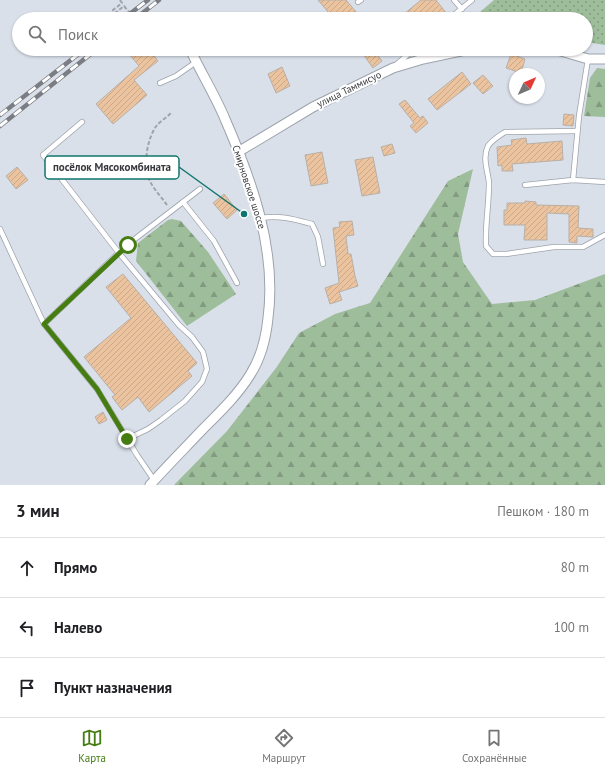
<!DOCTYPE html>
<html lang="ru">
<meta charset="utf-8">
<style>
:root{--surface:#fff;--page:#f6f6f6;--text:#202124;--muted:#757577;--line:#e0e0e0;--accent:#467d12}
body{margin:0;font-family:"PT Sans",sans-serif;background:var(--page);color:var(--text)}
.compass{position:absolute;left:509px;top:68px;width:36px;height:36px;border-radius:50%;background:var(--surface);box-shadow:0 1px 3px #0004;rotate:46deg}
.stop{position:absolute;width:12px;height:12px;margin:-9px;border:3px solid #467d12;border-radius:50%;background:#fff}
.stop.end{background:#467d12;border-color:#fff;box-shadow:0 1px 4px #0008}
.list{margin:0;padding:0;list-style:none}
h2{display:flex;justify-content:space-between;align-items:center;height:52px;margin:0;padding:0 16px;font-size:17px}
h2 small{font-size:13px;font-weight:400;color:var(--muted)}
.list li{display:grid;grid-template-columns:26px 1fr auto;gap:12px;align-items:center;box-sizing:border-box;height:60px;padding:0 16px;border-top:1px solid var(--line)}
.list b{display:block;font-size:15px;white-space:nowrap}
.list em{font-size:13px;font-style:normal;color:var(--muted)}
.icon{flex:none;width:22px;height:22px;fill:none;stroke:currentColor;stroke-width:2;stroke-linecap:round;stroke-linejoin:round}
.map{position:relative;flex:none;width:605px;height:485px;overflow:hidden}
.search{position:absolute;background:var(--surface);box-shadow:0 1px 3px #0004;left:12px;right:12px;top:12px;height:44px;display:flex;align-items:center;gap:10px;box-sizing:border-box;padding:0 14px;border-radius:22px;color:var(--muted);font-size:15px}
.sheet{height:232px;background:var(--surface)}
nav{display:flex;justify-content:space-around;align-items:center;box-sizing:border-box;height:56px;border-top:1px solid var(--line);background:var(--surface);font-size:11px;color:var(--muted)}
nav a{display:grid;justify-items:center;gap:2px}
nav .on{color:var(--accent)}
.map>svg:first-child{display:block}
.grass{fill:url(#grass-dots)}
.forest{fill:url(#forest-firs)}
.building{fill:url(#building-hatch);stroke:#b8afa7}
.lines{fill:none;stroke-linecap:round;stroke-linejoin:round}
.service-casing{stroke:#9da3ac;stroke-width:6}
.minor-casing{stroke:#9da3ac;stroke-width:11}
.path{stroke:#9fa4ab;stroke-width:2;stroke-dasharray:4 2;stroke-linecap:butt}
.service{stroke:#fff;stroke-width:4.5}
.minor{stroke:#fff;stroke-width:9}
.rail-casing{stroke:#7a7d84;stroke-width:4.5}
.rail{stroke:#fff;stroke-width:3;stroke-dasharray:9;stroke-linecap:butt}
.route{stroke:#467d12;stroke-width:5}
.labels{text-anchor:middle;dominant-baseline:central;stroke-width:4;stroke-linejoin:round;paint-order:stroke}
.street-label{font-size:10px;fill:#37393d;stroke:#fff}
.leader{fill:none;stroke:#0f766e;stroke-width:1.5}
.callout-dot{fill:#0f766e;stroke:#fff;stroke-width:1.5}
.callout{fill:#fff;stroke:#0f766e;stroke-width:1.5}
.callout-label{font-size:11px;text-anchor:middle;font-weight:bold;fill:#37393d}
</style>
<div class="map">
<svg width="605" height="485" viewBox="0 0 605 485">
<defs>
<pattern id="grass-dots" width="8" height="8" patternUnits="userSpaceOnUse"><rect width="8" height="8" fill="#9ebd9b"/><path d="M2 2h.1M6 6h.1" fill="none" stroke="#829b80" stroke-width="1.8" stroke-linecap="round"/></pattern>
<pattern id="forest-firs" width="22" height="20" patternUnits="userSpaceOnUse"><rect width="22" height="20" fill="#9ebd9b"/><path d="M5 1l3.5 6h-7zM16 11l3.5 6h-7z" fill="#829b80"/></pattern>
<pattern id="building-hatch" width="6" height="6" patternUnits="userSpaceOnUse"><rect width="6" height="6" fill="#ebc49f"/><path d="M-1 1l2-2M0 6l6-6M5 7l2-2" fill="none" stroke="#caa98a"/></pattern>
</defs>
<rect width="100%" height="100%" fill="#dae0ea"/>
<path class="grass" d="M494,0H605V45L586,42V19H472Z"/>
<g class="forest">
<path d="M597,68L605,69V117L584,116L590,78Z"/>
<path d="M473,169L458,234L463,262L492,304L535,300L605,274V485H174L227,431L276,368L299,333L335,314L370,303L448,181Z"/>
<path d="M172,219L181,221L208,252L236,294L187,326L136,261L138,243L168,220Z"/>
</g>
<g class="building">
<path d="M318,0H346L362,19H334Z"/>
<path d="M421,0H436L447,14L441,19H398Z"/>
<path d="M138,49H149L158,61L134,80L147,95L113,124L96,104L139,66L130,55Z"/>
<path d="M370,49H373L382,61L373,68L363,54Z"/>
<path d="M511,54L525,59L521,73L506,68Z"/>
<path d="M282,67L290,86L276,93L268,74Z"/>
<path d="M462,72L471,84L437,110L428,99Z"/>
<path d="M483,75L493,86L483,94L473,83Z"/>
<path d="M405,100L420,118L423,116L428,123L416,133L410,126L414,123L399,104Z"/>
<path d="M564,114L574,115L573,126L563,125Z"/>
<path d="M526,138L527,144L562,141L563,160L512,164L513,171H502V165L498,166L497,147L512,145L511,140Z"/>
<path d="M392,144L395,153L384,156L381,147Z"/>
<path d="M322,152L328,183L311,186L305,155Z"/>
<path d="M373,157L380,193L362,196L355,160Z"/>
<path d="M17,167L28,180L16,189L6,176Z"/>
<path d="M224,194L237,210L227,219L213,203Z"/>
<path d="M525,201L536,202V205L579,206L578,228L593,229V237L577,236V243L569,242V214L547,213V240H524L525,225H504V210H507V203H525Z"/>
<path d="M352,221L354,235L346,236L348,254H351L355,276L358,286L339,292L342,300L330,304L325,288L339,283L333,228L340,227L339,222Z"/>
<path d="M123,274L197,363L188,371L192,376L149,412L138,397L122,410L112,397L115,395L84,357L131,318L106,287Z"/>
<path d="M103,412L107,420L99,424L95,417Z"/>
</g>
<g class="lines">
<g class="service-casing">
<g id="service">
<path d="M454,0L462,9"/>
<path d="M358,2L361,0"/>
<path d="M449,19L472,0"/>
<path d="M396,65L414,49"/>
<path d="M160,83L176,76L196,62"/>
<path d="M82,122L43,155L119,253L179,325L192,337L203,352L207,369L202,382L185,401L161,420L148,429L127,439"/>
<path d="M577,131L505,132C499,136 492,140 488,146C482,158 488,171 489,183C489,204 485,225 486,246L493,254H506L554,247H583L605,235"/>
<path d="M573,180L579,116L588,59"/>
<path d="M525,185L573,180L605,182"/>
<path d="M183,202L214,241L237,283"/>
<path d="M261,218C280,215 293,219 312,224L318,237L323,264"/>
<path d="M0,229L44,324L97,389L137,455L154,480"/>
<path d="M44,324L127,245L200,189"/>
</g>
</g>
<g class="minor-casing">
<g id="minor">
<path d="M554,49L588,59H605"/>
<path d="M238,152L313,107L393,68L423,59L470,49"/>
<path d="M150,485C167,466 185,448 202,430C219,413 237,396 250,375C261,358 266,338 268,318C277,250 252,181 225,119C215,95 201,73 190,49"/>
</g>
</g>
<g class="path">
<path d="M120,0L122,3L113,10L115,13L124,6L135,19"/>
<path d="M149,19L151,18L152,19"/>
<path d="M159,19L164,15L166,19"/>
<path d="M167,205C161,196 151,187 148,176C144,160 147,139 157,125C161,121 167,117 171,113"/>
</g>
<use href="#service" class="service"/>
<use href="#minor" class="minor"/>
<g class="rail-casing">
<g id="rail">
<path d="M123,19L148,0"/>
<path d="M135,19L159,0"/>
<path d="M0,115L85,49"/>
<path d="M0,126L97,49"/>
</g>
</g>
<use href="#rail" class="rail"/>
</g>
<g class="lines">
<path class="route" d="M127,439L97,389L44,324L128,245"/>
</g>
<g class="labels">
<g class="street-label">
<text transform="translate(349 89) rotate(-26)">улица Таммисуо</text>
<text transform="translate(249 187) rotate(72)">Смирновское шоссе</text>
</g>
</g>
<path class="leader" d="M244 214L179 167"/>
<circle class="callout-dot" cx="244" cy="214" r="4"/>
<rect class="callout" x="45" y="156" width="134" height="23" rx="4"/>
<g class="callout-label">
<text x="112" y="171">посёлок Мясокомбината</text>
</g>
</svg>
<svg class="compass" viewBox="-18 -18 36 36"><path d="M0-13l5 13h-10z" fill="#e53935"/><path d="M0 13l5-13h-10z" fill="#757577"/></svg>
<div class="stop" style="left:128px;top:245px"></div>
<div class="stop end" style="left:127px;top:439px"></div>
<div class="search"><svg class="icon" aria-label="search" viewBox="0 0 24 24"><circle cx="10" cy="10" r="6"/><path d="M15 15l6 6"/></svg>Поиск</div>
</div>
<section class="sheet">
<h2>3 мин<small>Пешком · 180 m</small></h2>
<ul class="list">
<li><svg class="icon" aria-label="ahead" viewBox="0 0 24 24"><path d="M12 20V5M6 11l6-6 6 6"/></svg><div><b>Прямо</b></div><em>80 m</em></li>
<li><svg class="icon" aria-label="left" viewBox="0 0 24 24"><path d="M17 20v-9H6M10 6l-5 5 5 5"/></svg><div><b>Налево</b></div><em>100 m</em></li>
<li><svg class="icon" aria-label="arrive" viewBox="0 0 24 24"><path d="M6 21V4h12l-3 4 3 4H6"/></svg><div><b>Пункт назначения</b></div></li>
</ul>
</section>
<nav>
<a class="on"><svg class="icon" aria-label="map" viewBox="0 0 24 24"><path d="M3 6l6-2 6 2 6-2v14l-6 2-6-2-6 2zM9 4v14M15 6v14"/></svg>Карта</a>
<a><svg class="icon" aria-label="directions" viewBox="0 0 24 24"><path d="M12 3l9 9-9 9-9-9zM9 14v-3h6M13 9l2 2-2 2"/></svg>Маршрут</a>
<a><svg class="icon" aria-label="saved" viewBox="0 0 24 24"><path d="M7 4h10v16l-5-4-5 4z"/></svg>Сохранённые</a>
</nav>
